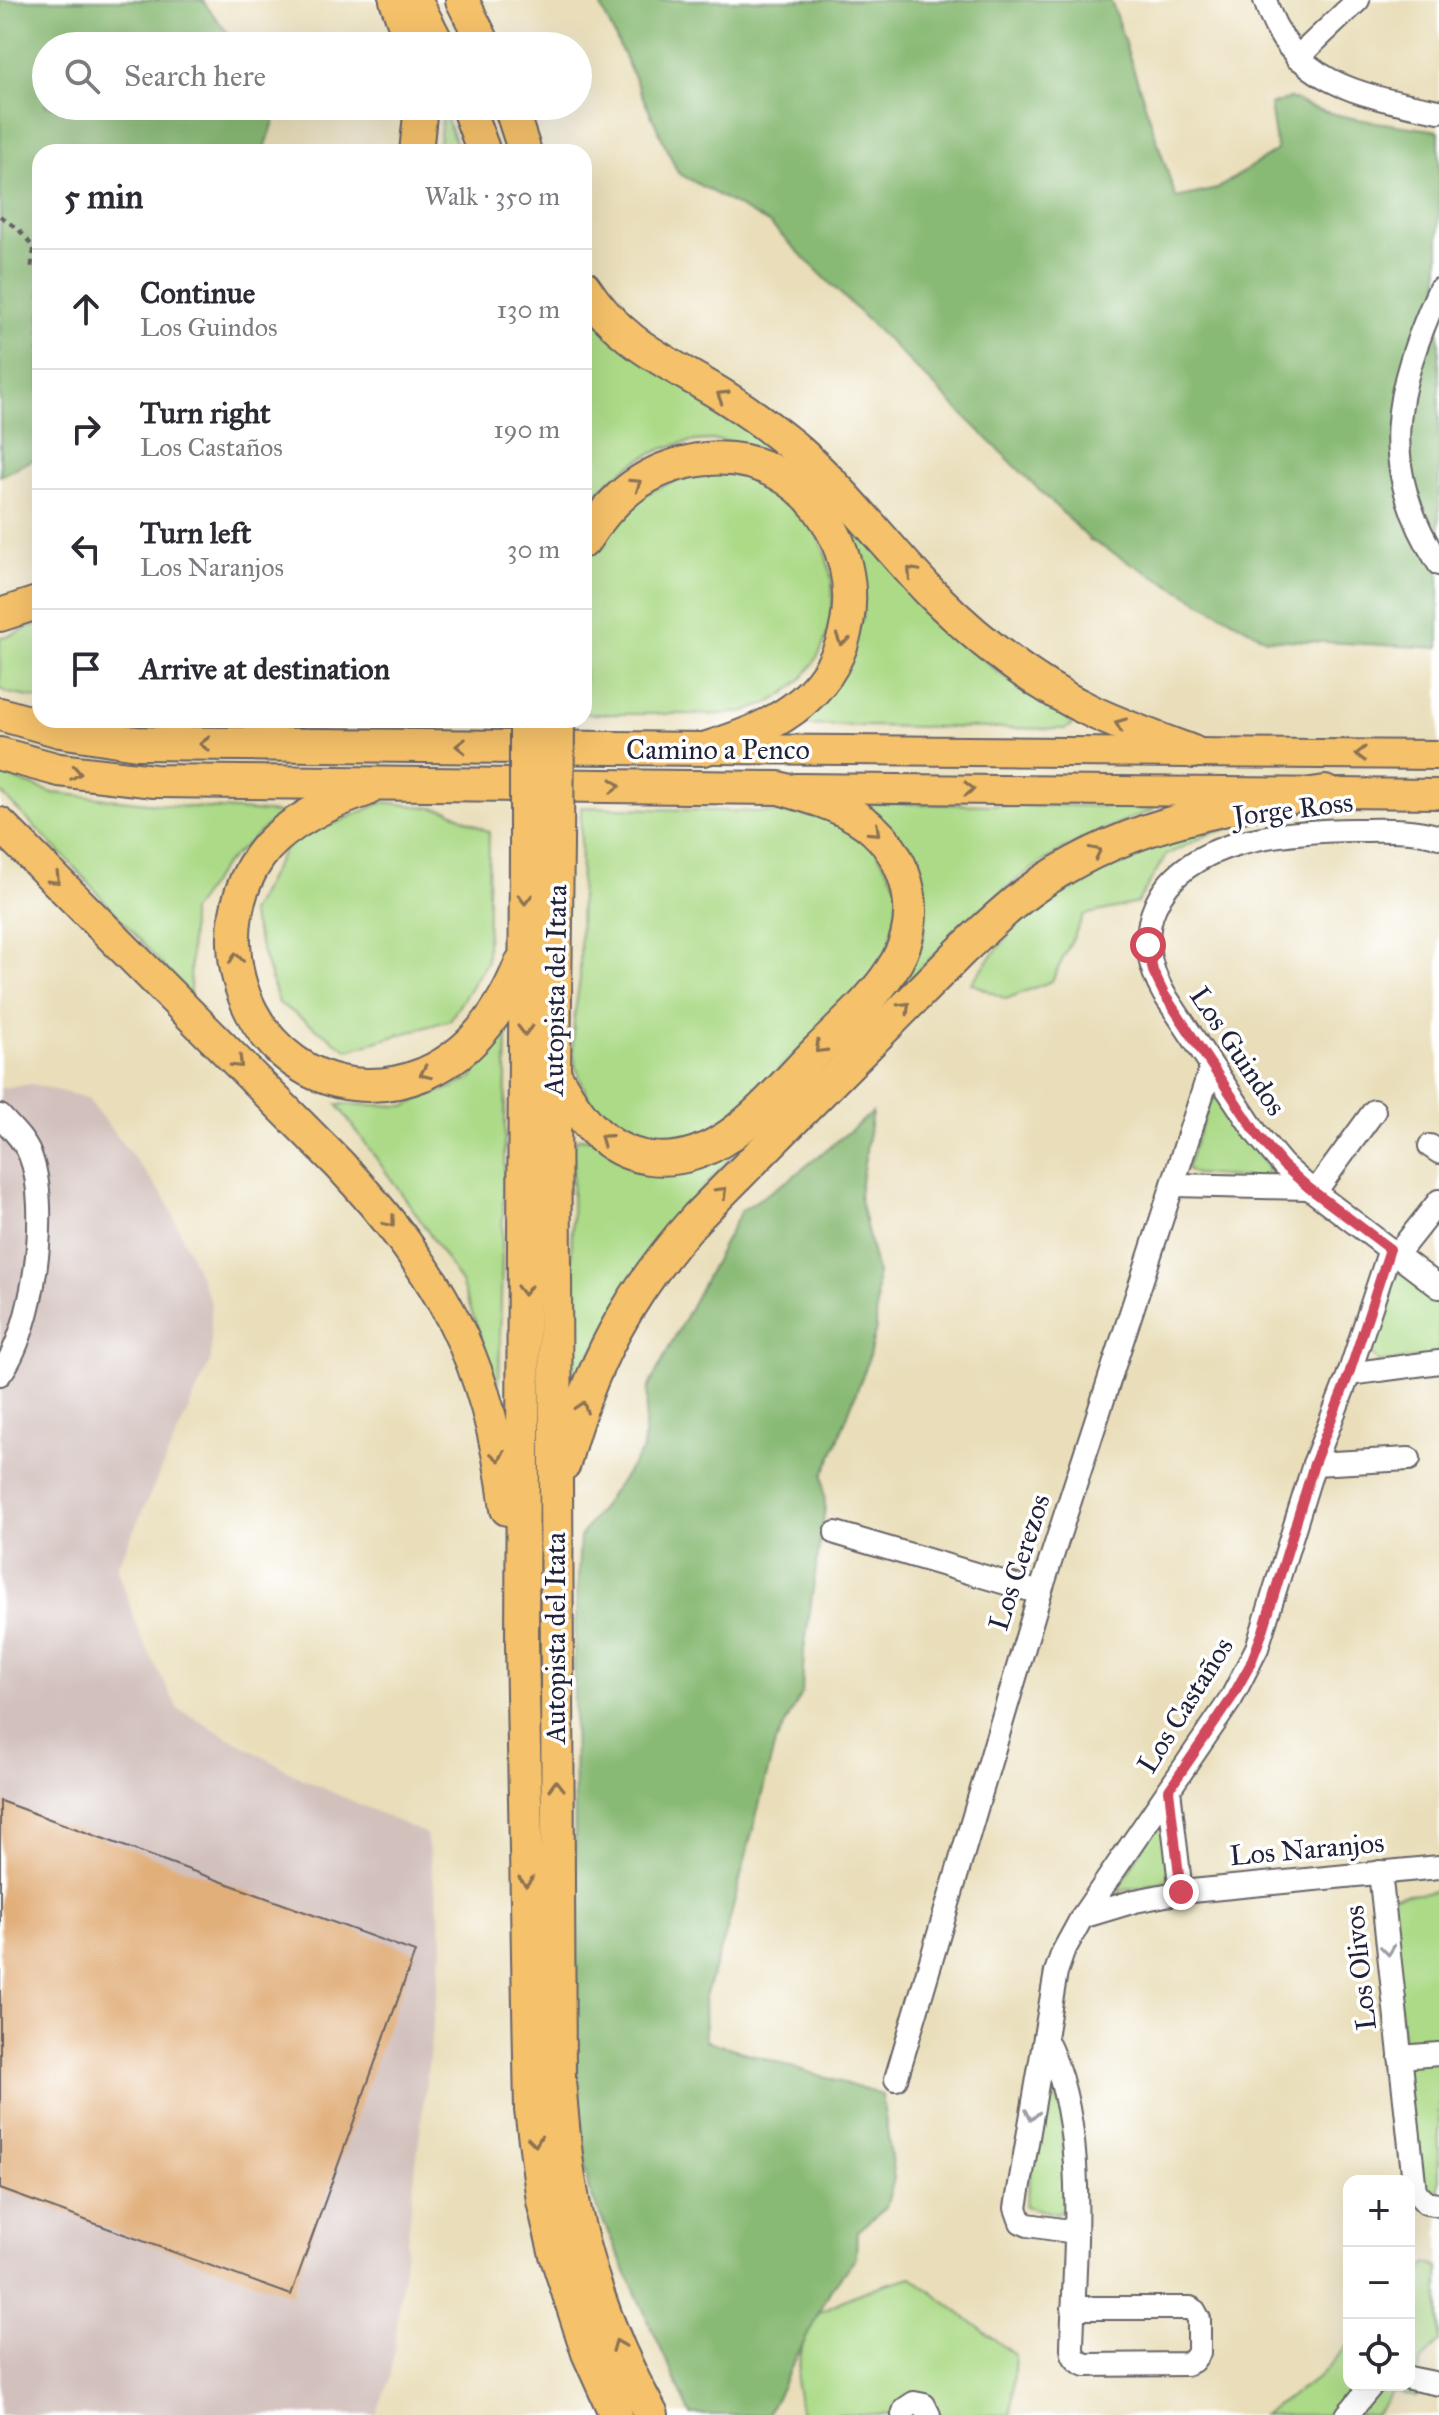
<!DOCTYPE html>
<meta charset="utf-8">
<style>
:root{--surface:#fff;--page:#f2f2f3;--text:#2b2b33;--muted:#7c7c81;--line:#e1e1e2}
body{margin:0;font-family:"IM FELL Great Primer",serif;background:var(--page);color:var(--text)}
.controls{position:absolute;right:24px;bottom:24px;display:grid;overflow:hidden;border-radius:16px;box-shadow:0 8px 32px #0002}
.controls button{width:72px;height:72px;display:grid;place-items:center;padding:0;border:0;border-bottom:2px solid var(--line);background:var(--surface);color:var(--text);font:40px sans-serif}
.stop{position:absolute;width:24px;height:24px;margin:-18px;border:6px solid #d1495b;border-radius:50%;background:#fff}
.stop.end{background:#d1495b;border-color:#fff;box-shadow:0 2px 8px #0008}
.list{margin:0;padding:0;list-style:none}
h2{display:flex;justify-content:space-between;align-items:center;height:104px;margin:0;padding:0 32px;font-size:34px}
h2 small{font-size:26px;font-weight:400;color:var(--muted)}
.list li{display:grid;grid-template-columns:52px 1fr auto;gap:24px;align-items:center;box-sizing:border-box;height:120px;padding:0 32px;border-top:2px solid var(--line)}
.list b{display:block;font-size:30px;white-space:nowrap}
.list p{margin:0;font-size:26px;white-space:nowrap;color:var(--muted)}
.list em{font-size:26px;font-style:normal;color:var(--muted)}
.icon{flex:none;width:44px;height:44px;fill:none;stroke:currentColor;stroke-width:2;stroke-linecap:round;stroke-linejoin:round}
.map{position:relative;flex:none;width:1439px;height:2415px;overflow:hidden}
.search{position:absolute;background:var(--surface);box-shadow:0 8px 32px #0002;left:32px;top:32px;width:560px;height:88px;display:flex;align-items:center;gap:20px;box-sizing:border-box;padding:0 28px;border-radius:44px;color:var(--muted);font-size:30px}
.panel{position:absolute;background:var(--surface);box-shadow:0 8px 32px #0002;left:32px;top:144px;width:560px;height:584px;border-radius:24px}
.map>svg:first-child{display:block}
.industrial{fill:#d1c0bc}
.green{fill:#acda87;stroke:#677e61;stroke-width:2}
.forest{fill:#89ba74;stroke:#566e58;stroke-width:2}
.building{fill:#e1af7a}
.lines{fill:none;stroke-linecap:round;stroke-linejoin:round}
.minor-casing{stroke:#686467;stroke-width:26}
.major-casing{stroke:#686467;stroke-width:32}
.highway-casing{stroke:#686467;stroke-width:36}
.path{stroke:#686467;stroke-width:4;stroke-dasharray:6 6;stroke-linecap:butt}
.minor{stroke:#fff;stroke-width:22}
.major{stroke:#f5c16b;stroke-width:28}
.highway{stroke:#f5c16b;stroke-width:32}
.highway-bridge-casing{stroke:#686467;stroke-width:36;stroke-linecap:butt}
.highway-bridge{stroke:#f5c16b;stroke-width:32}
.oneway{stroke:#8c7253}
.oneway2{stroke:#9c9ca7}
.route{stroke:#d1495b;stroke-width:10}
.labels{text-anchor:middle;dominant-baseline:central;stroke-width:7;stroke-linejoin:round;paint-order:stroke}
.street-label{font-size:28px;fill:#22223b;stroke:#fff}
</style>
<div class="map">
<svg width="1439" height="2415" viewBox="0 0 1439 2415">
<rect width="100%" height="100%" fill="#fff"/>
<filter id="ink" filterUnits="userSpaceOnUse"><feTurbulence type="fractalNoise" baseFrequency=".0125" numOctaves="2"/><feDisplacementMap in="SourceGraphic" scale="16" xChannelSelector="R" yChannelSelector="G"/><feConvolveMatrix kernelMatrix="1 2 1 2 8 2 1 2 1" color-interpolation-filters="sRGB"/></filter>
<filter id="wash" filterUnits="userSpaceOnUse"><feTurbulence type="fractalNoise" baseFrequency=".006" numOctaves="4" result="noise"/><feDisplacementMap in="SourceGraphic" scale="32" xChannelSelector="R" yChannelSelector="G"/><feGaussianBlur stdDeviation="1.8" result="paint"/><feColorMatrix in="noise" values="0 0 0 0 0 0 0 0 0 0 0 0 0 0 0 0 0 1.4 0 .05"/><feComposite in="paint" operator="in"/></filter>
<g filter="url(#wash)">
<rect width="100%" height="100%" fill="#e9deb9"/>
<path class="industrial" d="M32,1084L87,1098L166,1199L211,1303V1360L117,1567L140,1635L178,1709L305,1780L426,1834L443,1940L391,2374L376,2415H0V1088Z"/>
<g class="green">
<path d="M443,110L459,152H438Z"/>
<path d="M584,311L721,404L794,465C779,459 763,449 748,445C682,428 629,457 586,504H584Z"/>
<path d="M690,474C704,474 739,471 751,475C760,478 769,487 777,492C855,542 852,670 761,706C734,717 704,714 676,714C645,714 615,714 584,714V568L593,546L634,499Z"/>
<path d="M847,520L962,640L997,672L1066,717L1072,725L1065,729L796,725L862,618C865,583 858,553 847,520Z"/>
<path d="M40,623V699L8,693L0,688V637L9,636Z"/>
<path d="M0,774L53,793L176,806L281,813L223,866L191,911L190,996L68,860L0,792Z"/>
<path d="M384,802L448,810L489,832L487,961L450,1020L348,1050L279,1003L250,913L287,844Z"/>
<path d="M859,803L1153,807V810C1117,823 1080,838 1047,859C987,897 937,952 887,1003L884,998L920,946L924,930L925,901Z"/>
<path d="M581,807L796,813L828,819L872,843L900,891L887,958L819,1030L732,1115L720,1125L681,1143H644L617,1132L595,1110L587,1096L575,1064L573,1047L574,1018L580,979Z"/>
<path d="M1260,819L1209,834L1166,855L1137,903L1084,915L1052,981L1006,999L971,983L1019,921L1137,847L1196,826Z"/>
<path d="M500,1028L507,1030L499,1387L461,1283L417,1215L337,1104L406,1106L422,1098L451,1088L472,1078Z"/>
<path d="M1219,1097L1268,1167L1266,1179L1195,1174L1186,1168L1211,1100Z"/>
<path d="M579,1138L730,1150L734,1154L662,1233L580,1373L570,1378L573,1144Z"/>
<path d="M1405,1270L1439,1297V1355L1378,1363L1368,1347L1392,1277Z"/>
<path d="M1165,1808L1169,1880L1117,1892Z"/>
<path d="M1437,1891L1439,1914V2191L1418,2193L1388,1896Z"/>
<path d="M1048,2077L1061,2109L1067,2207L1057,2214L1025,2206Z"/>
<path d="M1427,2263L1439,2268V2342L1420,2363L1417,2397L1393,2392L1375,2415H1262L1318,2378L1349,2344V2385H1409V2281Z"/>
<path d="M912,2277L1015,2355L1011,2415H801L796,2386L806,2322C839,2298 873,2287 912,2277Z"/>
</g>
<g class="forest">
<path d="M0,0H202L230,36L242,46H46V106H279L264,152H40V456L0,476Z"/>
<path d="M598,0H1109L1112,4L1176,198L1217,189L1277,150L1270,105L1290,98C1336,121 1389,123 1439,131V648L1266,639L1090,540L770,224L678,173Z"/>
<path d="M872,1113L859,1195L877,1273L876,1328L867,1364L832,1456L823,1474L825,1508L804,1650L802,1693L775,1743L726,1934L704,1999L705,2040L882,2095L894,2179L886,2207L857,2231L856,2257L830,2291L767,2415H691L588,2188L576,2064L574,1655L580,1537L643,1450L648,1388L741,1211L790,1179Z"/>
</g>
<g id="blocks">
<path class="building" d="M0,1801L415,1952L291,2295L0,2189Z"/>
</g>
</g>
<g filter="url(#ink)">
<use href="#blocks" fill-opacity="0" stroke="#686467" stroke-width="2"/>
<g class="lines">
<g class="minor-casing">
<g id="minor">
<path d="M1265,0C1290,84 1363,96 1439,111"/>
<path d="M1297,58L1358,0"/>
<path d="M1439,290C1394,390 1376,466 1439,564"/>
<path d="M1439,837C1412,828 1382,830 1354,830C1289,831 1184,837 1155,907C1142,936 1149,968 1164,994L1257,1134L1283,1165L1309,1188L1439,1287"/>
<path d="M0,1116C11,1128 24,1140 30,1155C51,1206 34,1331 0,1374"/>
<path d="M1430,1146L1439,1152"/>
<path d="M1173,1185L1309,1188"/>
<path d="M1315,1192L1374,1111"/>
<path d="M1397,1254L1439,1201"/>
<path d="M1349,1374L1439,1362"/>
<path d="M1314,1464L1409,1459"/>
<path d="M836,1533L1040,1593"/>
<path d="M1169,1790L1181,1892"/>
<path d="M1380,1872L1415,2191L1426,2203L1439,2205"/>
<path d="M1082,1917L1135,1901L1181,1892L1439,1867"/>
<path d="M1045,2038C1090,2127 1074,2251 1072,2349C1073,2357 1077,2362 1086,2365L1186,2364L1193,2361L1199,2353V2319L1194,2310L1190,2308H1073"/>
<path d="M1400,2057L1439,2054"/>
<path d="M896,2079L1040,1593L1211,1067"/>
<path d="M1075,2232L1028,2225L1021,2222L1016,2208L1056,1972L1063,1952L1082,1917L1231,1699L1257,1648L1314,1464L1349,1374L1390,1249"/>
<path d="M1409,2378L1439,2384"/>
<path d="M903,2415L905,2409L914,2403L924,2405L929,2415"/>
<path d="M1347,2415L1372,2385"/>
</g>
</g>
<g class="major-casing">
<g id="major">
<path d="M717,749L1439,755"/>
<path d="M796,788L1439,794"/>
</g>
</g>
<g class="highway-casing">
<g id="highway">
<path d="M396,0L412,46"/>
<path d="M415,0L439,46"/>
<path d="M462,0L485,46"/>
<path d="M467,106L484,152"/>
<path d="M510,106L525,152"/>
<path d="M416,152L421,106"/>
<path d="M584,287C622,346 669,362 725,397C749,412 772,429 794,447C845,491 885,545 931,593C980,642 1034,685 1097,714C1128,728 1161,740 1193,752"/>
<path d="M0,615L40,602"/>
<path d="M0,714L60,731L137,743L704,749C739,738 776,725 803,701C905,611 825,431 688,462C640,472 610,501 584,541"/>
<path d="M0,754L59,770L154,781L779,788C806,796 834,803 858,818C906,848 925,911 897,961C877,996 845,1023 817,1051C771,1097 722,1167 650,1158C601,1152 576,1112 554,1073"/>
<path d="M366,790C331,802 293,819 267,847C244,873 233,909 234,943C237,1044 327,1113 424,1074C473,1053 502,1011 521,963"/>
<path d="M0,824L339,1164C440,1273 489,1360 507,1509"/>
<path d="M557,845L554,1073L559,2081C562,2113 564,2146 569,2178C582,2260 611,2342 652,2415"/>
<path d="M526,846L522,1644L531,2110L543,2201L556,2255L588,2353L616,2415"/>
<path d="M564,1464C589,1366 630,1291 697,1217L960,952C982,931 1004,910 1028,892C1117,826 1219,808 1325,792"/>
</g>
</g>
<path class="path" d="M0,216L19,230L34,248L31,270"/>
<use href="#minor" class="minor"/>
<use href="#major" class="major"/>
<use href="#highway" class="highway"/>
<g class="highway-bridge-casing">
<g id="highway-bridge">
<path d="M557,845L558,720"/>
<path d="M526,846V720"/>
</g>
</g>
<use href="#highway-bridge" class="highway-bridge"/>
</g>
<defs><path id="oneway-chevron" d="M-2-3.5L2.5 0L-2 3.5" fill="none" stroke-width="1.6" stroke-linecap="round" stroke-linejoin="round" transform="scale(2)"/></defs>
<g class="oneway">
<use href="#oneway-chevron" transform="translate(722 396) rotate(-148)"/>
<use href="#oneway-chevron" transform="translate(636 484) rotate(-33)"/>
<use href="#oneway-chevron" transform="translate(912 572) rotate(-132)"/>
<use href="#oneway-chevron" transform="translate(842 640) rotate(108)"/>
<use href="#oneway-chevron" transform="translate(1120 724) rotate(-158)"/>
<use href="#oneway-chevron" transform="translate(205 744) rotate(-180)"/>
<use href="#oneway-chevron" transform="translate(461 746) rotate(-179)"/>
<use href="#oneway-chevron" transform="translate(1361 754) rotate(-179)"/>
<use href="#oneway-chevron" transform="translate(76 773) rotate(10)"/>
<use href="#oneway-chevron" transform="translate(615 786) rotate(1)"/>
<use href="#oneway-chevron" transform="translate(969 789)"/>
<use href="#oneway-chevron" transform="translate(875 831) rotate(43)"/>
<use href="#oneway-chevron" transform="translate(1096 852) rotate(-26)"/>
<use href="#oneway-chevron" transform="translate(55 879) rotate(45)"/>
<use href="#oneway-chevron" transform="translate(525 899) rotate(90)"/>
<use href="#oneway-chevron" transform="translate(236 958) rotate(-97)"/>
<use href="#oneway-chevron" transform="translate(905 1007) rotate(-45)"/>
<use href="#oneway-chevron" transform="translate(525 1030) rotate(90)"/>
<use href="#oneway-chevron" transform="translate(820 1048) rotate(135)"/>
<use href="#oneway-chevron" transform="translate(238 1063) rotate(45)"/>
<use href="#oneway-chevron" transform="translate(425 1073) rotate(156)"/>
<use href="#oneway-chevron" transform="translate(605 1139) rotate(-144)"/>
<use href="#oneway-chevron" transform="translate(722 1192) rotate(-45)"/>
<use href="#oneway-chevron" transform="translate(390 1222) rotate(51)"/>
<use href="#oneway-chevron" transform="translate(524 1290) rotate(90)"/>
<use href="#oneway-chevron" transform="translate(582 1407) rotate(-71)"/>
<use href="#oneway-chevron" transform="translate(498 1456) rotate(79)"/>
<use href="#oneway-chevron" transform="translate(556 1786) rotate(-90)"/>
<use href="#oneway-chevron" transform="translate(526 1881) rotate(89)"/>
<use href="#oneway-chevron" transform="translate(535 2141) rotate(83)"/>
<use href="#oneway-chevron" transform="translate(618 2345) rotate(-112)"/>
</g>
<g class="oneway2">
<use href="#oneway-chevron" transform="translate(1388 1950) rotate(84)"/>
<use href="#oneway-chevron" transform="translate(1032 2115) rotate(100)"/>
</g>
</g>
<g class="lines" filter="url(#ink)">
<path class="route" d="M1148,945L1153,971L1164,994L1257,1134L1283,1165L1309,1188L1390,1249L1349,1374L1314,1464L1263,1631L1250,1665L1231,1699L1169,1790L1181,1892"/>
</g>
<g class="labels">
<g class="street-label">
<text x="718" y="749">Camino a Penco</text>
<text transform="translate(1293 809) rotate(-7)">Jorge Ross</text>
<text transform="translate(555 990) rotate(-89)">Autopista del Itata</text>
<text transform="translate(1238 1051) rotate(56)">Los Guindos</text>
<text transform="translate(1019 1562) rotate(-72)">Los Cerezos</text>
<text transform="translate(555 1638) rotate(-90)">Autopista del Itata</text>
<text transform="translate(1185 1705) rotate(-58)">Los Castaños</text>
<text transform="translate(1307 1849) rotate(-5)">Los Naranjos</text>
<text transform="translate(1360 1968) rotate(-96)">Los Olivos</text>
</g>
</g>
</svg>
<div class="controls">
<button>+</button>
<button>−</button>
<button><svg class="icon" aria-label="locate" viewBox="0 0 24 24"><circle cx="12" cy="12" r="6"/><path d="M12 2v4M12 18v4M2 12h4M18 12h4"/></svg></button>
</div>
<div class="stop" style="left:1148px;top:945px"></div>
<div class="stop end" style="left:1181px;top:1892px"></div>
<div class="search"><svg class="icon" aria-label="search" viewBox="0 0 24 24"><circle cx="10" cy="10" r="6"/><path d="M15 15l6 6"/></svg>Search here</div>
<section class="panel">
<h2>5 min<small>Walk · 350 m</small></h2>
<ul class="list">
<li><svg class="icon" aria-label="ahead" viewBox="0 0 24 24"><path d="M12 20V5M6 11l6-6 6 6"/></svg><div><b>Continue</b><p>Los Guindos</p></div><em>130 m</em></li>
<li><svg class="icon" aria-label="right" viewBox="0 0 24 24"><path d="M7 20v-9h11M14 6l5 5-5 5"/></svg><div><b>Turn right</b><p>Los Castaños</p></div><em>190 m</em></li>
<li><svg class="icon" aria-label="left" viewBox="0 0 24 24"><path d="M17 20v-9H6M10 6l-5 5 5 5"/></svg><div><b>Turn left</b><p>Los Naranjos</p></div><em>30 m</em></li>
<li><svg class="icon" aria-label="arrive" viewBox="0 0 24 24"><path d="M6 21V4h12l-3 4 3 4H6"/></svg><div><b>Arrive at destination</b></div></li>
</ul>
</section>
</div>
